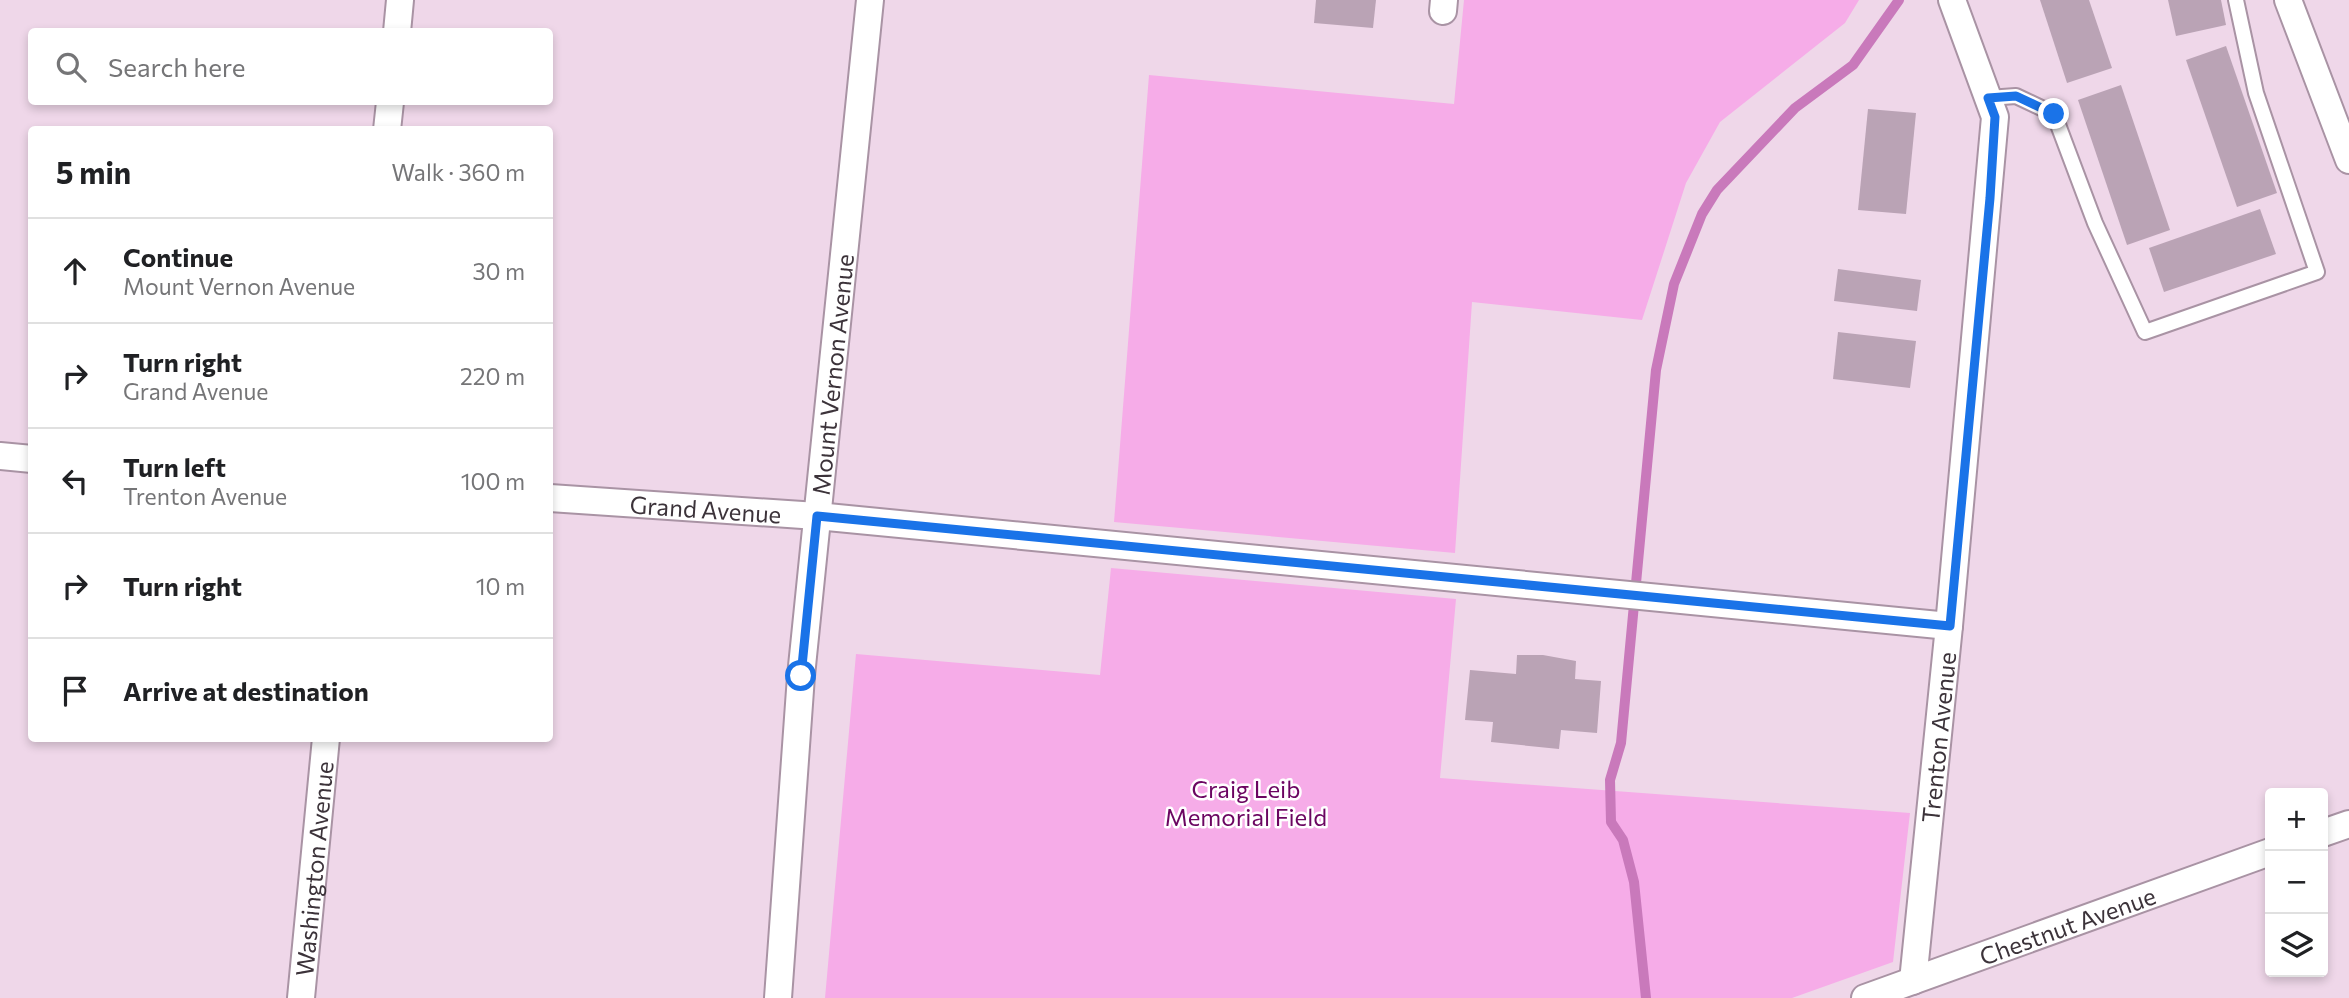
<!DOCTYPE html>
<meta charset="utf-8">
<style>
:root{--surface:#fff;--page:#f6f6f6;--text:#202124;--muted:#757577;--line:#e0e0e0}
body{margin:0;font-family:Commissioner,sans-serif;background:var(--page);color:var(--text)}
.controls{position:absolute;right:21px;bottom:21px;display:grid;overflow:hidden;border-radius:7px;box-shadow:0 4px 10px #0003}
.controls button{width:63px;height:63px;display:grid;place-items:center;padding:0;border:0;border-bottom:2px solid var(--line);background:var(--surface);color:var(--text);font:35px sans-serif}
.stop{position:absolute;width:21px;height:21px;margin:-16px;border:5px solid #1a73e8;border-radius:50%;background:#fff}
.stop.end{background:#1a73e8;border-color:#fff;box-shadow:0 2px 7px #0008}
.list{margin:0;padding:0;list-style:none}
h2{display:flex;justify-content:space-between;align-items:center;height:91px;margin:0;padding:0 28px;font-size:30px}
h2 small{font-size:23px;font-weight:400;color:var(--muted)}
.list li{display:grid;grid-template-columns:46px 1fr auto;gap:21px;align-items:center;box-sizing:border-box;height:105px;padding:0 28px;border-top:2px solid var(--line)}
.list b{display:block;font-size:26px;white-space:nowrap}
.list p{margin:0;font-size:23px;white-space:nowrap;color:var(--muted)}
.list em{font-size:23px;font-style:normal;color:var(--muted)}
.icon{flex:none;width:38px;height:38px;fill:none;stroke:currentColor;stroke-width:2;stroke-linecap:round;stroke-linejoin:round}
.map{position:relative;flex:none;width:2349px;height:998px;overflow:hidden}
.search{position:absolute;background:var(--surface);box-shadow:0 4px 10px #0003;left:28px;top:28px;width:525px;height:77px;display:flex;align-items:center;gap:18px;box-sizing:border-box;padding:0 24px;border-radius:7px;color:var(--muted);font-size:26px}
.panel{position:absolute;background:var(--surface);box-shadow:0 4px 10px #0003;left:28px;top:126px;width:525px;height:616px;border-radius:7px}
.map>svg:first-child{display:block}
.green{fill:#f6ace8}
.lines{fill:none;stroke-linecap:round;stroke-linejoin:round}
.stream{stroke:#c979bb;stroke-width:10}
.building{fill:#baa3b5}
.lane-casing{stroke:#a993a4;stroke-width:18}
.street-casing{stroke:#a993a4;stroke-width:30}
.lane{stroke:#fff;stroke-width:14}
.street{stroke:#fff;stroke-width:26}
.route{stroke:#1a73e8;stroke-width:9}
.labels{text-anchor:middle;dominant-baseline:central;stroke-width:5;stroke-linejoin:round;paint-order:stroke}
.street-label{font-size:24px;fill:#3c333a;stroke:#fff}
.park-label{font-size:24px;fill:#6b0561;stroke:#fff}
</style>
<div class="map">
<svg width="2349" height="998" viewBox="0 0 2349 998">
<rect width="100%" height="100%" fill="#efd7e9"/>
<g class="green">
<path d="M1464,0H1859L1845,23L1720,122L1686,183L1642,320L1472,302L1455,553L1114,522L1149,75L1454,104Z"/>
<path d="M1111,568L1456,599L1440,778L1910,813L1893,962L1792,998H825L856,654L1100,675Z"/>
</g>
<g class="lines">
<path class="stream" d="M1646,998L1634,882L1623,840L1611,822L1610,780L1621,743L1656,370L1674,284L1702,214L1717,190L1795,108L1853,65L1899,0"/>
</g>
<g class="building">
<path d="M1316,0H1376L1373,28L1314,23Z"/>
<path d="M2040,0H2089L2112,68L2067,83Z"/>
<path d="M2168,0H2221L2226,25L2176,36Z"/>
<path d="M2226,46L2277,193L2237,207L2186,60Z"/>
<path d="M2121,85L2170,230L2127,245L2078,100Z"/>
<path d="M1868,109L1916,113L1906,214L1858,210Z"/>
<path d="M2260,209L2276,254L2164,292L2149,248Z"/>
<path d="M1838,269L1921,280L1917,311L1834,301Z"/>
<path d="M1838,332L1916,341L1910,388L1833,379Z"/>
<path d="M1517,655H1543L1576,661L1575,679L1601,681L1597,733L1561,730L1559,749L1491,742L1493,722L1465,720L1470,670L1516,674Z"/>
</g>
<g class="lines">
<g class="lane-casing">
<path id="lane" d="M1988,98L2016,96L2054,114L2095,223L2145,332L2317,272L2256,93L2236,0"/>
</g>
<g class="street-casing">
<g id="street">
<path d="M2288,0L2349,160"/>
<path d="M1443,11L1444,0"/>
<path d="M397,32L400,0"/>
<path d="M387,130L390,102"/>
<path d="M0,456L32,459"/>
<path id="s1" d="M550,498L817,516L1949,626"/>
<path d="M2323,833L2349,824"/>
<path id="s2" d="M1913,981L1949,626L1995,117L1952,0"/>
<path id="s3" d="M301,998L326,738"/>
<path id="s4" d="M778,998L801,676L870,0"/>
<path id="s5" d="M1865,998L2270,852"/>
</g>
</g>
<use href="#lane" class="lane"/>
<use href="#street" class="street"/>
</g>
<g class="lines">
<path class="route" d="M801,676L817,516L1950,626L1990,198L1995,117L1988,98L2016,96L2054,114"/>
</g>
<g class="labels">
<g class="street-label">
<text stroke="none"><textPath href="#s4" startOffset="626">Mount Vernon Avenue</textPath></text>
<text stroke="none"><textPath href="#s1" startOffset="156">Grand Avenue</textPath></text>
<text stroke="none"><textPath href="#s2" startOffset="245">Trenton Avenue</textPath></text>
<text stroke="none"><textPath href="#s3" startOffset="130">Washington Avenue</textPath></text>
<text stroke="none"><textPath href="#s5" startOffset="215">Chestnut Avenue</textPath></text>
</g>
<g class="park-label">
<text x="1246" y="788">Craig Leib<tspan x="1246" dy="28">Memorial Field</tspan></text>
</g>
</g>
</svg>
<div class="controls">
<button>+</button>
<button>−</button>
<button><svg class="icon" aria-label="layers" viewBox="0 0 24 24"><path d="M12 4l9 5-9 5-9-5zM3 14l9 5 9-5"/></svg></button>
</div>
<div class="stop" style="left:801px;top:676px"></div>
<div class="stop end" style="left:2054px;top:114px"></div>
<div class="search"><svg class="icon" aria-label="search" viewBox="0 0 24 24"><circle cx="10" cy="10" r="6"/><path d="M15 15l6 6"/></svg>Search here</div>
<section class="panel">
<h2>5 min<small>Walk · 360 m</small></h2>
<ul class="list">
<li><svg class="icon" aria-label="ahead" viewBox="0 0 24 24"><path d="M12 20V5M6 11l6-6 6 6"/></svg><div><b>Continue</b><p>Mount Vernon Avenue</p></div><em>30 m</em></li>
<li><svg class="icon" aria-label="right" viewBox="0 0 24 24"><path d="M7 20v-9h11M14 6l5 5-5 5"/></svg><div><b>Turn right</b><p>Grand Avenue</p></div><em>220 m</em></li>
<li><svg class="icon" aria-label="left" viewBox="0 0 24 24"><path d="M17 20v-9H6M10 6l-5 5 5 5"/></svg><div><b>Turn left</b><p>Trenton Avenue</p></div><em>100 m</em></li>
<li><svg class="icon" aria-label="right" viewBox="0 0 24 24"><path d="M7 20v-9h11M14 6l5 5-5 5"/></svg><div><b>Turn right</b></div><em>10 m</em></li>
<li><svg class="icon" aria-label="arrive" viewBox="0 0 24 24"><path d="M6 21V4h12l-3 4 3 4H6"/></svg><div><b>Arrive at destination</b></div></li>
</ul>
</section>
</div>
